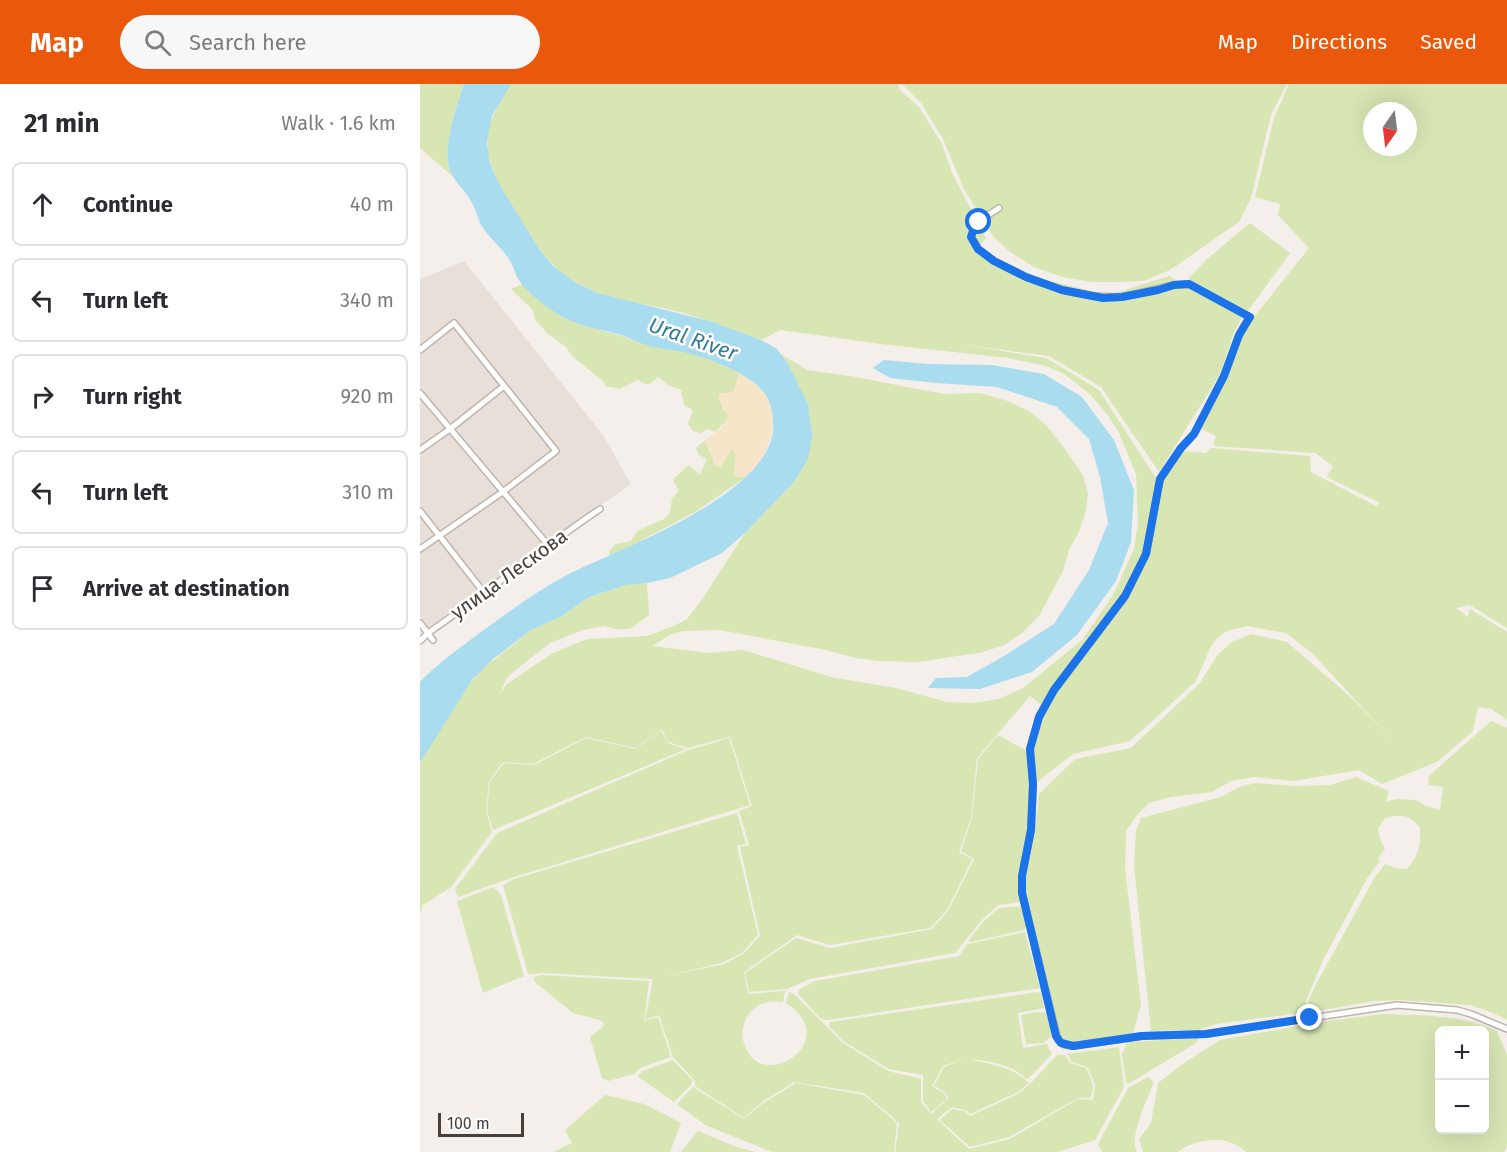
<!DOCTYPE html>
<meta charset="utf-8">
<style>
:root{--surface:#fff;--page:#f7f7f7;--text:#2b2b33;--muted:#7c7c81;--line:#e1e1e2;--accent:#ea580c}
body{margin:0;font-family:"Fira Sans",sans-serif;background:var(--page);color:var(--text)}
.controls{position:absolute;right:18px;bottom:18px;display:grid;overflow:hidden;border-radius:9px;box-shadow:0 6px 24px #0002}
.controls button{width:54px;height:54px;display:grid;place-items:center;padding:0;border:0;border-bottom:2px solid var(--line);background:var(--surface);color:var(--text);font:30px sans-serif}
.compass{position:absolute;left:943px;top:18px;width:54px;height:54px;border-radius:50%;background:var(--surface);box-shadow:0 6px 24px #0002;rotate:194deg}
.scale{position:absolute;left:18px;bottom:15px;width:86px;box-sizing:border-box;padding-left:6px;border:3px solid #483f38;border-top:0;font-size:16px;line-height:21px;white-space:nowrap;color:#483f38;-webkit-text-stroke:4px #fff;paint-order:stroke}
.stop{position:absolute;width:18px;height:18px;margin:-14px;border:4px solid #1a73e8;border-radius:50%;background:#fff}
.stop.end{background:#1a73e8;border-color:#fff;box-shadow:0 2px 6px #0008}
.list{margin:0;padding:0;list-style:none}
h2{display:flex;justify-content:space-between;align-items:center;height:78px;margin:0;padding:0 24px;font-size:26px}
h2 small{font-size:20px;font-weight:400;color:var(--muted)}
.list li{display:grid;grid-template-columns:39px 1fr auto;gap:18px;align-items:center;box-sizing:border-box;height:84px;margin:0 12px 12px;padding:0 12px;border:2px solid var(--line);border-radius:9px}
.list b{display:block;font-size:22px;white-space:nowrap}
.list em{font-size:20px;font-style:normal;color:var(--muted)}
.icon{flex:none;width:33px;height:33px;fill:none;stroke:currentColor;stroke-width:2;stroke-linecap:round;stroke-linejoin:round}
.map{position:relative;flex:none;width:1087px;height:1068px;overflow:hidden}
header{display:flex;align-items:center;gap:36px;box-sizing:border-box;height:84px;padding:0 30px;background:var(--accent);color:#fff}
header strong{font-size:28px}
nav{display:flex;gap:33px;margin-inline-start:auto;font-size:21px}
.search{width:420px;height:54px;background:var(--page);display:flex;align-items:center;gap:15px;box-sizing:border-box;padding:0 21px;border-radius:33px;color:var(--muted);font-size:22px}
main{display:flex}
aside{flex:1;background:var(--surface)}
.map>svg:first-child{display:block}
.residential{fill:#e8e0d8}
.green{fill:#d8e6b4;fill-rule:evenodd}
.sand{fill:#f6e5c8}
.water{fill:#a9dcee}
.lines{fill:none;stroke-linecap:round;stroke-linejoin:round}
.minor-casing{stroke:#bfb5ac;stroke-width:8}
.minor{stroke:#fff;stroke-width:5}
.route{stroke:#1a73e8;stroke-width:8}
.labels{text-anchor:middle;dominant-baseline:central;stroke-width:5;stroke-linejoin:round;paint-order:stroke}
.street-label{font-size:20px;fill:#483f38;stroke:#fff}
.water-label{font-size:21px;font-style:italic;fill:#307c98;stroke:#fff}
</style>
<header>
<strong>Map</strong>
<div class="search"><svg class="icon" aria-label="search" viewBox="0 0 24 24"><circle cx="10" cy="10" r="6"/><path d="M15 15l6 6"/></svg>Search here</div>
<nav><a>Map</a><a>Directions</a><a>Saved</a></nav>
</header>
<main>
<aside>
<h2>21 min<small>Walk · 1.6 km</small></h2>
<ul class="list">
<li><svg class="icon" aria-label="ahead" viewBox="0 0 24 24"><path d="M12 20V5M6 11l6-6 6 6"/></svg><div><b>Continue</b></div><em>40 m</em></li>
<li><svg class="icon" aria-label="left" viewBox="0 0 24 24"><path d="M17 20v-9H6M10 6l-5 5 5 5"/></svg><div><b>Turn left</b></div><em>340 m</em></li>
<li><svg class="icon" aria-label="right" viewBox="0 0 24 24"><path d="M7 20v-9h11M14 6l5 5-5 5"/></svg><div><b>Turn right</b></div><em>920 m</em></li>
<li><svg class="icon" aria-label="left" viewBox="0 0 24 24"><path d="M17 20v-9H6M10 6l-5 5 5 5"/></svg><div><b>Turn left</b></div><em>310 m</em></li>
<li><svg class="icon" aria-label="arrive" viewBox="0 0 24 24"><path d="M6 21V4h12l-3 4 3 4H6"/></svg><div><b>Arrive at destination</b></div></li>
</ul>
</aside>
<div class="map">
<svg width="1087" height="1068" viewBox="0 0 1087 1068">
<rect width="100%" height="100%" fill="#f4efea"/>
<path class="residential" d="M44,177L183,351L211,400L0,549V195Z"/>
<g class="green">
<path d="M0,0H44C35,27 21,64 32,92L0,64Z"/>
<path d="M91,0H478L480,6L499,23L522,60L532,89L566,154L560,161L593,188L689,211L749,192L823,231L814,248L800,290L739,388L681,303L629,272L538,260L626,274L679,306L737,396L725,471L703,512L629,608L623,622L610,612L557,674L551,734L539,768L552,775L527,826L510,844L410,861L377,851L324,888L328,910L365,907L363,918C358,918 353,917 349,918C332,920 319,939 323,956C337,1015 426,957 366,919L369,908L375,911L422,958L468,987L501,995V1018L511,1030L528,1015L526,1009L514,1002L524,983L547,974L523,982L512,1002L525,1010L527,1015L511,1028L503,1017V991L469,985L423,957L409,942L410,938L618,908L621,909L624,924L598,929L603,964L627,960L632,970L610,993L606,995C592,980 569,977 550,975C574,982 590,981 609,999L598,1008L550,1030L545,1026L532,1023L517,1035L549,1065L590,1055L658,1015L673,1016L675,1000L667,983L652,978L647,970L699,963L704,1003L675,1056L638,1068H475L479,1039L444,1009L374,998L342,1018L324,1034L275,1002V997L253,973L239,931L225,936L233,895L122,889L108,890L83,801L94,795L317,729L326,760L317,762L338,851L322,869L301,879L243,893L304,880L323,870L340,852L320,763L329,761L319,727L332,722L310,653L267,664L248,658L242,645L216,664L166,653L113,680L83,678L69,697L66,727L72,748L31,803L3,821L0,830V679L43,608L61,586L111,546L142,532L169,513L206,501L227,499L229,531L212,544L201,546L184,542L163,546L130,559L87,593L80,610L87,600L133,569L167,555L227,552L254,542L267,535L281,517L325,449L374,398L387,377L388,320L361,270L387,286L430,292L524,310L560,309L588,317L609,327L627,342L644,364L663,391L668,410L666,427L659,448L649,466L643,487L619,532L602,549L584,561L563,568L498,578L458,577L436,574L406,566L300,546L263,547L249,551L233,562L288,569L323,566L411,593L476,604L527,618L551,619L579,615L603,604L662,556L693,511L714,465L718,439L716,390L699,349L687,330L670,310L644,290L626,282L588,274L461,260L360,246L341,256C316,246 290,237 264,229C219,217 168,216 133,181C115,163 102,138 89,117C60,69 60,46 91,0Z"/>
<path d="M482,0H867L851,31L831,114L819,138L750,186L723,197L702,198H672L642,193L614,183L590,168L572,151L544,105L523,55L501,19Z"/>
<path d="M869,0H1087V544L1050,521L1036,524L1048,533L1050,525L1087,548V636L1071,625L1058,623L1053,647L1017,678L962,700L939,686L873,697L835,693L811,697L792,708L751,713L729,719L717,731L706,747L705,784L721,921L713,949L650,960L638,955L604,813L605,794L615,749L619,710L655,675L711,664L780,599L798,570L812,558L832,550L867,558L935,617L976,660L892,569L866,549L827,542L807,547L798,553L791,562L776,597L710,657L653,670L617,698L611,663L632,612L705,514L728,472L741,395L759,367L786,369L791,364L890,372L891,388L956,422L960,419L907,393L913,382L895,369L793,362L796,352L780,344L807,295L820,255L830,238L889,164L858,131L860,120L835,113L854,34ZM952,27H988V63H952Z"/>
<path d="M830,139L870,169L828,227L768,195L786,176Z"/>
<path d="M103,200L130,224L142,233L158,240L202,252L229,262L270,269L294,277L319,289L314,307L308,309L302,324L307,329L308,335L295,348L287,345L281,349L273,347L268,340L273,326L264,321L261,306L248,301L239,293L228,301L217,296L200,305L185,302L184,298L152,272L146,263L127,249L115,235L112,225L91,205Z"/>
<path d="M285,356C287,365 293,371 294,381L301,382L312,364L316,370L314,392L326,393L275,428L190,473L189,467L196,460L211,457L217,447L244,435L250,429L252,414L259,407L253,395L269,381L280,391L287,375L279,371L276,364Z"/>
<path d="M1071,637L1087,644V936L1071,928L1050,921L979,916L954,917L892,928L888,919L894,904L955,793L965,780L976,784L987,785C999,771 1001,761 1000,743C989,730 981,730 965,734L958,744L960,755L965,765L958,774L960,777L948,793L904,874L886,917L888,928L796,940L779,946L731,947L714,782L716,747L721,734L801,713L819,703L836,699L874,702L910,701L936,693L969,707L966,718L977,715L996,716L1006,722L1020,726L1023,703L1008,701L1009,692Z"/>
<path d="M241,646L248,659L266,665L73,746L67,727L70,697L84,679L114,681L166,654L216,665Z"/>
<path d="M578,651L607,667C610,694 612,720 608,748C605,771 596,794 602,818L578,821L563,835L535,869L390,895L367,905L329,908L325,889L376,854L410,864L512,845L528,827L554,775L541,767L552,734L558,675Z"/>
<path d="M309,654L330,721L88,795L38,813L35,805L77,749L266,667Z"/>
<path d="M74,803L81,811L104,892L63,909L37,817Z"/>
<path d="M602,822L607,842L604,846L551,858L548,857L564,837L579,824Z"/>
<path d="M605,848L620,904L408,936L401,935L378,910L379,906L395,897L539,872L547,860Z"/>
<path d="M122,891L229,897L224,937L238,933L251,973L220,984L214,990L188,997L182,994L170,953L184,942L183,937L153,929L115,898L114,893Z"/>
<path d="M616,928L627,929L632,952L623,959L606,960L601,931Z"/>
<path d="M963,930C999,931 1045,931 1077,947L1087,971V1062L1084,1068H826C822,1064 815,1060 809,1058C795,1053 769,1058 758,1068H723L719,1055L731,1039L738,999L764,979L800,956L907,937ZM1064,946V1046H1020V946Z"/>
<path d="M779,954L776,959L708,1000L706,998L702,970L708,958Z"/>
<path d="M637,971H645L650,979L666,984C671,995 676,1003 670,1014H658L589,1053L550,1063L520,1036L532,1025L544,1027L550,1032L598,1010L611,999Z"/>
<path d="M253,976L272,996L271,1001L254,1018L217,992L223,987Z"/>
<path d="M728,993L734,998C728,1014 708,1054 717,1068H682L678,1060L708,1004Z"/>
<path d="M376,999L444,1011L477,1039L474,1068H352L285,1041L257,1020L273,1003L324,1035L342,1020Z"/>
<path d="M185,1011L224,1020L261,1039L250,1068H133L152,1059L145,1046Z"/>
<path d="M278,1047L314,1062L335,1068H261Z"/>
</g>
<path class="sand" d="M319,289C327,294 335,299 342,306C347,312 350,319 351,327C357,353 344,374 326,393L314,392L316,371L312,364L301,383L295,382C293,371 287,366 285,356L301,344L308,335L307,329L298,314L300,309H308L314,307Z"/>
<g class="water">
<path d="M44,0H91L72,32L67,58L69,74L72,85L82,105L119,165L133,182L156,199L178,209L293,238L341,256L357,265L368,280L388,320L392,352L390,366L387,377L374,398L325,449L302,469L250,494L227,499L206,501L169,513L142,532L111,546L73,575L52,596L0,679V598C17,580 37,566 57,551C86,530 115,508 147,491C200,464 345,414 353,347C354,337 352,322 347,313C336,292 289,274 267,269C255,266 241,265 229,262C219,259 210,254 201,251C181,245 159,243 141,232C126,223 106,208 97,193C94,187 93,181 89,175C81,163 69,154 61,141C58,135 57,129 54,123C49,110 38,102 32,91C20,69 36,23 44,0Z"/>
<path d="M464,276L507,280L572,281L624,290L662,313L694,356L714,406L711,458L696,497L657,551L612,588L560,605L508,604L516,594L547,593L584,572L634,540L669,486L688,439L680,393L669,355L637,323L577,303L516,299L470,294L453,284Z"/>
</g>
<g class="lines">
<g class="minor-casing">
<g id="minor">
<path d="M579,124C566,132 555,138 551,153L558,165L574,177L606,193L642,206L672,212L702,213L754,201L769,200L829,233L819,251L804,292L774,350L761,364L740,395L726,470L705,512L634,606L619,633L610,665L613,700L611,746L602,792V809L638,956L645,961L653,962L722,952L786,950L977,921L1037,926L1051,930L1087,945"/>
<path d="M0,266L34,239L136,367L84,407L0,465"/>
<path d="M0,309L128,461"/>
<path d="M0,366L30,345L84,302"/>
<path d="M0,427L65,510"/>
<path d="M0,539L13,556"/>
<path d="M0,557L8,549C66,509 121,465 180,425"/>
</g>
</g>
<use href="#minor" class="minor"/>
</g>
<g class="lines">
<path class="route" d="M559,138L554,144L551,153L558,165L574,177L606,193L642,206L683,214L702,213L738,206L754,201L769,200L830,233L819,251L804,292L774,350L761,364L740,395L726,470L705,512L634,606L619,633L610,665L613,700L611,746L602,792V809L636,952L641,959L653,962L722,952L786,950L890,934"/>
</g>
<g class="labels">
<g class="street-label">
<text transform="translate(89 490) rotate(-36)">улица Лескова</text>
</g>
<g class="water-label">
<text transform="translate(273 255) rotate(19)">Ural River</text>
</g>
</g>
</svg>
<div class="controls">
<button>+</button>
<button>−</button>
</div>
<svg class="compass" viewBox="-18 -18 36 36"><path d="M0-13l5 13h-10z" fill="#e53935"/><path d="M0 13l5-13h-10z" fill="#7c7c81"/></svg>
<div class="scale">100 m</div>
<div class="stop" style="left:559px;top:138px"></div>
<div class="stop end" style="left:890px;top:934px"></div>
</div>
</main>
